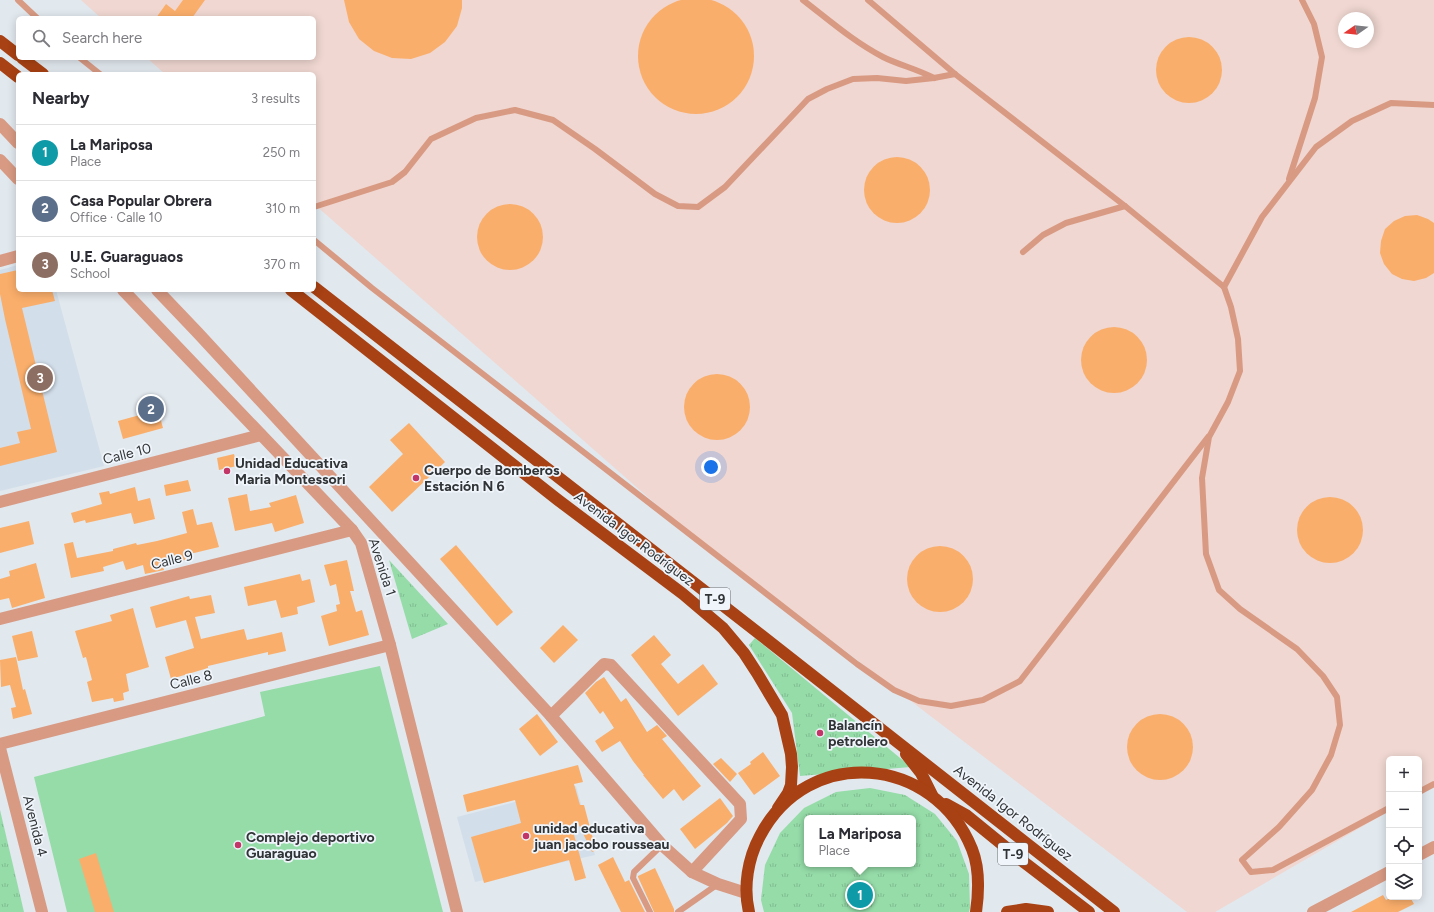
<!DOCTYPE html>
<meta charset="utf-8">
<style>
:root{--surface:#fff;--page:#f2f2f3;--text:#2b2b33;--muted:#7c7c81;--line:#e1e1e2;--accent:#d93025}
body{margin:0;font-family:Figtree,sans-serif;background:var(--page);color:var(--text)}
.controls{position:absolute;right:12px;bottom:12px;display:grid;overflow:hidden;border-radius:6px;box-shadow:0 2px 10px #0003}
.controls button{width:36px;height:36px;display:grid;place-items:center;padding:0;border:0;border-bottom:1px solid var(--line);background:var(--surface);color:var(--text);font:20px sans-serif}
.compass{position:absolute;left:1338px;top:12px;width:36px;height:36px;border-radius:50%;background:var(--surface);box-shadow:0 2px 10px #0003;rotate:256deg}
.you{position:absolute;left:711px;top:467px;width:14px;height:14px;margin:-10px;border:3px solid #fff;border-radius:50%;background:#1a73e8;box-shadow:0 0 0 6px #1a73e833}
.badge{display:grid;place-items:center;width:26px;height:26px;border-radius:50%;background:var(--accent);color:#fff;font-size:13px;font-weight:700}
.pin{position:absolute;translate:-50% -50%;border:2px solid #fff;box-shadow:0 1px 4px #0006}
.popup{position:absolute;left:804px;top:815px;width:112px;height:52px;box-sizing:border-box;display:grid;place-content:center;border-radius:6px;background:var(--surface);filter:drop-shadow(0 1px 3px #0005);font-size:13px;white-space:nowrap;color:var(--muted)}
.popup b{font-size:15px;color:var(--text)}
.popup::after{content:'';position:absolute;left:50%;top:100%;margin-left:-8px;border:8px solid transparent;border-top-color:var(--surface)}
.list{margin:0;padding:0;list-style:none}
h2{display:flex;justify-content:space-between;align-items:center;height:52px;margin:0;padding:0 16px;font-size:17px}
h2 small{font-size:13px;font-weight:400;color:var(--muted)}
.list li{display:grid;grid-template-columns:26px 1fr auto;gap:12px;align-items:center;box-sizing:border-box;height:56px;padding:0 16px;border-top:1px solid var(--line)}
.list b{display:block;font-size:15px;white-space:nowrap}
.list p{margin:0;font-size:13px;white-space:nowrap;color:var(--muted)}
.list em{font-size:13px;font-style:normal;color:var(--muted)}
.icon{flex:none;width:22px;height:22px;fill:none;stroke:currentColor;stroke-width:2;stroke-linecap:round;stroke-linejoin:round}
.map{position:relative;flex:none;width:1434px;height:912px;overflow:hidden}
.search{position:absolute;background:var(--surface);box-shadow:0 2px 10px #0003;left:16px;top:16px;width:300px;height:44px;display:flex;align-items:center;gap:10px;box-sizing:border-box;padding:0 14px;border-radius:6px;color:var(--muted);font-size:15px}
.panel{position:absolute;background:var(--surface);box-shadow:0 2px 10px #0003;left:16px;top:72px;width:300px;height:220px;border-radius:6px}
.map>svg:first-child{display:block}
.built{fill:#d2deea}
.industrial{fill:#f0d7d1;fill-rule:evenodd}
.grass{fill:url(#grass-tufts);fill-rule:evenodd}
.pitch{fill:#95dca8}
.building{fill:#faae6b}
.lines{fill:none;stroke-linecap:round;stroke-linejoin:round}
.lane{stroke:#d89a83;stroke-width:6}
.street{stroke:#d89a83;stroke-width:12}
.highway{stroke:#a84113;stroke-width:12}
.poi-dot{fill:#c23566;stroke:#eff5fb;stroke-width:1.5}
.labels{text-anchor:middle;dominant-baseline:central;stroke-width:3.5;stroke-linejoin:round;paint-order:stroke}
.shield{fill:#eff5fb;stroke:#6a6e71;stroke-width:1}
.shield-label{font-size:13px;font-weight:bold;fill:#313436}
.street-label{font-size:14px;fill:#313436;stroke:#eff5fb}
.poi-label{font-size:14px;font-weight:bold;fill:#313436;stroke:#eff5fb;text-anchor:start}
</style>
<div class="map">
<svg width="1434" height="912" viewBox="0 0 1434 912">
<defs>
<pattern id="grass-tufts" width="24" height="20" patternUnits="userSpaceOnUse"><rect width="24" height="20" fill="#95dca8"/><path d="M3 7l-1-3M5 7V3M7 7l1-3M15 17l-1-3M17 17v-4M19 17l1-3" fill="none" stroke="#81bd91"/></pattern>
</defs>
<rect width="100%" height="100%" fill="#e1e8ee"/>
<g class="built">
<path d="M18,265V290H56L104,466L0,491V270Z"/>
<path d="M576,786L595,855L475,882L457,817Z"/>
</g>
<path class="industrial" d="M81,0H1434V785L1419,794V759H1389V811L1215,912H1187L674,520L314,204V74H165L147,58H314V18H101ZM1344,18H1368V42H1344Z"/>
<g class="grass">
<path d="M389,560L448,624L412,639Z"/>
<path d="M755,638L911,767L800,776L792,713L749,645Z"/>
<path d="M870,788L905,795L935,814L957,841L969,874L970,908L969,912H764L761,900L765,865L780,833L804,808L836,792ZM807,818H913V864H807Z"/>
<path d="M0,810L24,912H0Z"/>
</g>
<path class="pitch" d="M380,666L443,912H67L34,777L265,716L260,692Z"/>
<g class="building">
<circle cx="696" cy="56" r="58"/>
<path d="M183,0H205L192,18H156L166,4L175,11Z"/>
<path d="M344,0H462V8L457,26L445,42L430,53L411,59L392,58L374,51L359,39L349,22Z"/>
<circle cx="1189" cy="70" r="33"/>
<circle cx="897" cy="190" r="33"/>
<circle cx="510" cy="237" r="33"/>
<path d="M1417,215L1428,219L1434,223V273L1426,278L1414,281L1402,279L1392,274L1384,264L1380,253L1381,241L1385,229L1394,221L1405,216Z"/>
<path d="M18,270V290H52L55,301L22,308L57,452L0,466V448L20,443L17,432L31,429L5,319L0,294V274Z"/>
<circle cx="1114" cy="360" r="33"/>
<circle cx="717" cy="407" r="33"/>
<path d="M158,410L163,428L123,439L118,421Z"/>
<path d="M409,423L445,462L392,512L369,487L403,454L390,440Z"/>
<path d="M234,454L237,466L219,470L217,458Z"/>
<path d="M188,480L191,491L166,496L164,485Z"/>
<path d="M135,487L138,501L150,498L155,519L134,524L131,513L86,523L85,520L74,523L71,513L102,504L99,493L109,491L110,494Z"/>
<path d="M247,494L250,511L271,507L269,503L296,495L304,523L275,532L272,523L235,531L228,498Z"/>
<circle cx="1330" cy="530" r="33"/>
<path d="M193,509L197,525L212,522L219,547L190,554L192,558L163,566L164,570L145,574L143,565L126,570L123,561L103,567L104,571L71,578L64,544L73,542L77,558L113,551V549L136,543L137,545L157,541L187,533L182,512Z"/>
<path d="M29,521L34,544L0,553V528Z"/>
<path d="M456,545L513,612L497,626L440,559Z"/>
<circle cx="940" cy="579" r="33"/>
<path d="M347,560L354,591H350L356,612L362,610L369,635L329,646L321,616L337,611L336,605L340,604L336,584L330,586L324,565Z"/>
<path d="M36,563L45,598L12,608L9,598L0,600V579L10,576L9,571Z"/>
<path d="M300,574L302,581L310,579L315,602L297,607L298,614L281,618L276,600L248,606L244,587Z"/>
<path d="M211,595L215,613L195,617L201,639L244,629L247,640L282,632L286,651L268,655V652L208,666V668L171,679L165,657L194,648L186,620L156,628L150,607L189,596L190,599Z"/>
<path d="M133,608L149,667L126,674L129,691L123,693L124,700L114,702L113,698L92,702L87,682L92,680L86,657L83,658L75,631L112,621L110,615Z"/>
<path d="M563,625L578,640L554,663L540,648Z"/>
<path d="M32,631L38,657L18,661L12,636Z"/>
<path d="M654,635L671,655L661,664L678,684L703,664L718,684L678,716L631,655Z"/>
<path d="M16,657L23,690L25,689L32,714L13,719L11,708L16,707L10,685L1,687L0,660Z"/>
<path d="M604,677L621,702L626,698L647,732L657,725L667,736L662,739L701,786L683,801L674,789L663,799L643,775H644L633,761L620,741L602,752L595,741L614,728L603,711L600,714L585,693L596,682Z"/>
<path d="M537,714L558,742L540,756L519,729Z"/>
<circle cx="1160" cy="747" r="33"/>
<path d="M763,752L780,776L754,795L738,773L751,764L750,762Z"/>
<path d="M721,758L737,774L730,782L713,764Z"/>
<path d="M578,765L583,782L574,784L580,805H584L596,850L592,852L577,821L571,824L586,878L575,881L569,860L484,883L471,837L521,823L515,800L467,812L463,795Z"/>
<path d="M720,798L733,816L727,823L695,849L680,829Z"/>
<path d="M96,853L114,912H95L79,859Z"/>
<path d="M613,857L625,882L629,880L645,912H621L598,865Z"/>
<path d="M655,868L674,909V912H654L638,877V876Z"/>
<path d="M1383,895L1386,900L1392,897H1410L1414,904L1398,912H1351Z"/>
</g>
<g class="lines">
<g class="lane">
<path d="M18,0L37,18"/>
<path d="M803,0C829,20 854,42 883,57C899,65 917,69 934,78"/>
<path d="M868,0L955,74L1125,206L1224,287L1231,307L1238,339L1240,371L1228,402L1209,437L1202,478L1206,554L1219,590L1240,609L1297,649L1323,676L1337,697L1340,725L1331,755L1312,790L1279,827L1242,860L1251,872L1273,870L1389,808"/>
<path d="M80,58L100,74"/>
<path d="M1289,179L1315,98L1322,57L1314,24L1302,0"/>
<path d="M314,207L392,182L405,172L431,139L476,118L515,110L553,120L595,149L655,194L678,206L698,207L725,187L808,99L827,89L853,79L877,78L906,81L934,78L955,74"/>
<path d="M314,240L372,288L857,664L894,690L919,701L951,706L983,700L1020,681L1208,437"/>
<path d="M1023,252L1043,235L1066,223L1125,206"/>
<path d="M1224,287L1262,217L1316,147L1352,121L1391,103L1434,105"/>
<path d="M1419,792L1434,784"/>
<path d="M650,912L633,878L634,872L662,845"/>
<path d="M678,912L718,884"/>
</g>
<g class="street">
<path d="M0,124L18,143"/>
<path d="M0,160L18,179"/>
<path d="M0,261L18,256"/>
<path d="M123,290L352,530L361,543L390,645L457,912"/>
<path d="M157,290L198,333L551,716L662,845L692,872L718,884L746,893"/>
<path d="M0,502L261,435"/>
<path d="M0,619L352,530"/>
<path d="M551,716L604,664L611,665L740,804L741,819L692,872"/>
<path d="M0,744L390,645"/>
<path d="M0,748L42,912"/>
<path d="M1419,855L1434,847"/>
<path d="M1313,912L1389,872"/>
</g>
<g class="highway">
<path d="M0,41L18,55"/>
<path d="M22,58L43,74"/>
<path d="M0,63L18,77"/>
<path d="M314,287L761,635L1114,912"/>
<path d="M291,290L558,500L683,594L723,628L744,653L757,673L782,715L791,754L792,767L791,785L788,793L778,808"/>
<path d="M906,754L921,773L932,795"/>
<path d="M946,804L966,815L1025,863L1089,912"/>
<path d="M749,912C743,887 748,858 760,836C808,744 934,755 972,849C980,869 979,891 976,912"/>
<path d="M1007,912L1026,909L1048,912"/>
</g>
</g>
<g class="poi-dot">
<circle cx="227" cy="471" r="4"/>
<circle cx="416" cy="478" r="4"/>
<circle cx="820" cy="733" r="4"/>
<circle cx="526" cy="836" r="4"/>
<circle cx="238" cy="845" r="4"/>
</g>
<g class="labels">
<g class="shield">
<rect x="700" y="588" width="30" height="22" rx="3"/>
<rect x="998" y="843" width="30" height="22" rx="3"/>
</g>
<g class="shield-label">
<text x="715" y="599">T-9</text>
<text x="1013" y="854">T-9</text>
</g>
<g class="street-label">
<text transform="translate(127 454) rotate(-14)">Calle 10</text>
<text transform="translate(634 539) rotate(37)">Avenida Igor Rodríguez</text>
<text transform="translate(172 560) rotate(-14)">Calle 9</text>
<text transform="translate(382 567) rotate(72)">Avenida 1</text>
<text transform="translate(191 680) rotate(-14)">Calle 8</text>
<text transform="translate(1013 813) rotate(38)">Avenida Igor Rodríguez</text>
<text transform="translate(35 826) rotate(76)">Avenida 4</text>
</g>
<g class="poi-label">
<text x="235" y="463">Unidad Educativa<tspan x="235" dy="16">Maria Montessori</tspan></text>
<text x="424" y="470">Cuerpo de Bomberos<tspan x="424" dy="16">Estación N 6</tspan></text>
<text x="828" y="725">Balancín<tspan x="828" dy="16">petrolero</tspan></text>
<text x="534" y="828">unidad educativa<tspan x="534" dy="16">juan jacobo rousseau</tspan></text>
<text x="246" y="837">Complejo deportivo<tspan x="246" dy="16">Guaraguao</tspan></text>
</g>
</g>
</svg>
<div class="controls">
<button>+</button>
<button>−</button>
<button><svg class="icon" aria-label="locate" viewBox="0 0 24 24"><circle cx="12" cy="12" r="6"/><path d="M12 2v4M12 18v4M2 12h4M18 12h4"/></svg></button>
<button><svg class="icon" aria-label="layers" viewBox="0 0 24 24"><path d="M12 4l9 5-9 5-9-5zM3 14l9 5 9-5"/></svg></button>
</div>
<svg class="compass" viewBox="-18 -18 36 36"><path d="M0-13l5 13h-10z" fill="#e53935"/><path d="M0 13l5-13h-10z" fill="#7c7c81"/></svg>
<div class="you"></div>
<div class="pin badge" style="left:860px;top:895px;background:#0f9aa8">1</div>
<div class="popup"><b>La Mariposa</b>Place</div>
<div class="pin badge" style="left:151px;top:409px;background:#5c6f8a">2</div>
<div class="pin badge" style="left:40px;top:378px;background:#8d6e63">3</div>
<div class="search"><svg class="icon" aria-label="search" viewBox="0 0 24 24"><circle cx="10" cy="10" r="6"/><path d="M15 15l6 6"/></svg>Search here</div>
<section class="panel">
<h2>Nearby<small>3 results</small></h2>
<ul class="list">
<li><span class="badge" style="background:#0f9aa8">1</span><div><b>La Mariposa</b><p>Place</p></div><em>250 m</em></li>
<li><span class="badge" style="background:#5c6f8a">2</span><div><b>Casa Popular Obrera</b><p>Office · Calle 10</p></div><em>310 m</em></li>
<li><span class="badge" style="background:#8d6e63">3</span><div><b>U.E. Guaraguaos</b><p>School</p></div><em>370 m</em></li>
</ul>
</section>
</div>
